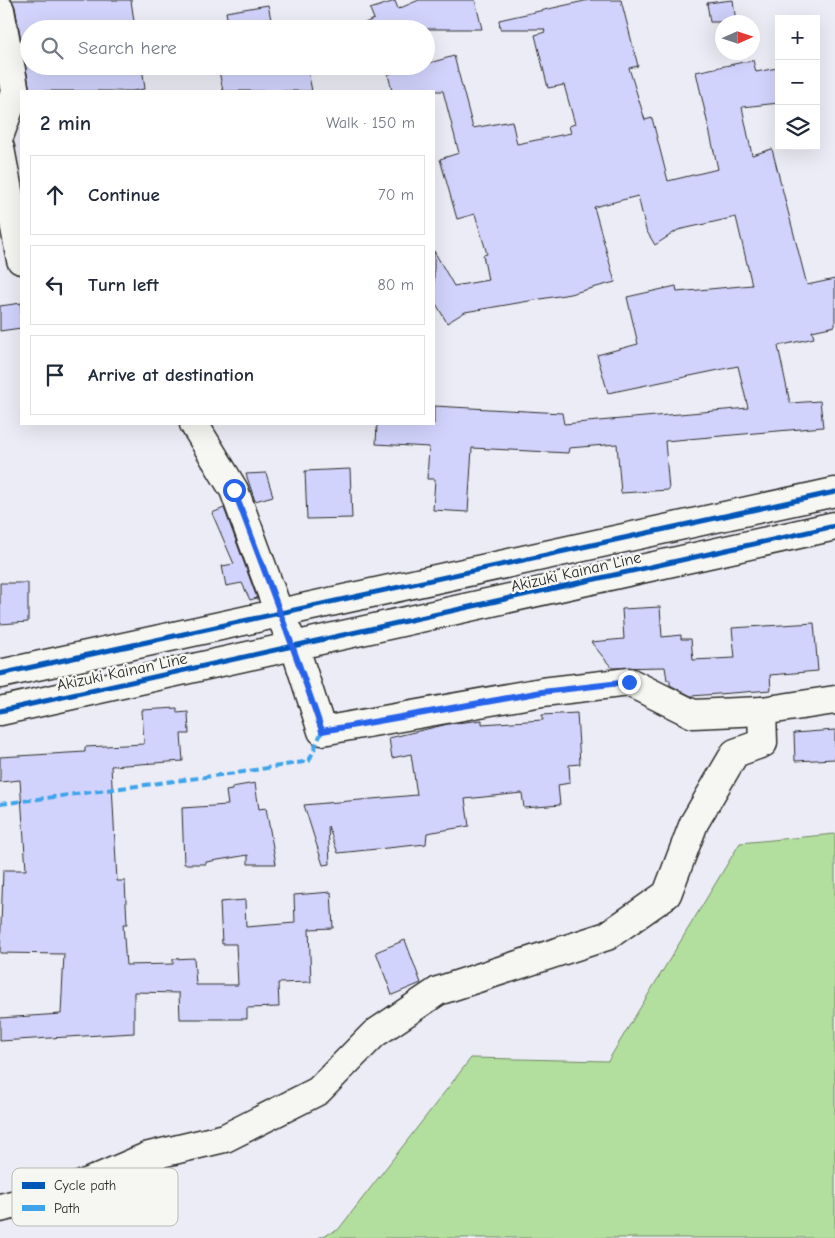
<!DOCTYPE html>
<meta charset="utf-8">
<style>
:root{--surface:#fff;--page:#f2f2f3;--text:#1f2937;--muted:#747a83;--line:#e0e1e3}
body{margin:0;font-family:"Comic Neue",sans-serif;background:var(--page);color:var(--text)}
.controls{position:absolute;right:15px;top:15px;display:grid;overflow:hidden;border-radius:0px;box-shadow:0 5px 20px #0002}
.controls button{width:45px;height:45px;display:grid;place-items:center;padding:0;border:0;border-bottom:1px solid var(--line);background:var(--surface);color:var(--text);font:25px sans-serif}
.compass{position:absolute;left:715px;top:15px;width:45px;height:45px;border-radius:50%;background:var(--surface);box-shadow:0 5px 20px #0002;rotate:87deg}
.stop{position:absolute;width:15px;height:15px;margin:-11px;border:4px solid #2563eb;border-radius:50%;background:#fff}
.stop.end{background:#2563eb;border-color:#fff;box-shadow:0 1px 5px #0008}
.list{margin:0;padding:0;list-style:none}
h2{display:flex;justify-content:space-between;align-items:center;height:65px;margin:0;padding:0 20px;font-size:21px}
h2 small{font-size:16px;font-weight:400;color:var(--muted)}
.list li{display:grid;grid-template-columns:32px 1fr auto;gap:15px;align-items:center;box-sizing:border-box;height:80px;margin:0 10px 10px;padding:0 10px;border:1px solid var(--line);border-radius:0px}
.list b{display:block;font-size:19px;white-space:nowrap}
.list em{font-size:16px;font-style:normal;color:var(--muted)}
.icon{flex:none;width:28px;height:28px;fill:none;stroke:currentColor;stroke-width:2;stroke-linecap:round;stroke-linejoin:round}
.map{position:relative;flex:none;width:835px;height:1238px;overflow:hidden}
.search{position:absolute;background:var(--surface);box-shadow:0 5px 20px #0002;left:20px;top:20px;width:415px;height:55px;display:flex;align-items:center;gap:12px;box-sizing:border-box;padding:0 18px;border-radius:28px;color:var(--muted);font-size:19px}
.panel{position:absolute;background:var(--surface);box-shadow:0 5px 20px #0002;left:20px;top:90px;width:415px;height:335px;border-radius:0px}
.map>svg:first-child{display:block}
.green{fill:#b3df9e;stroke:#6f8564}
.building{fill:#d2d3fc;stroke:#2b2b2b}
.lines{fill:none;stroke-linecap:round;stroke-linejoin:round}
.minor-casing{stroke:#2b2b2b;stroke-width:31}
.secondary-casing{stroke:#2b2b2b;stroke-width:31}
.minor{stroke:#f6f6f2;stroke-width:28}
.secondary{stroke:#f6f6f2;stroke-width:28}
.quiet{stroke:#3ea3eb;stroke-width:4;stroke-dasharray:8 4;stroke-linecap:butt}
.cycleway-casing{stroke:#f6f6f2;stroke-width:8}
.cycleway{stroke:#0057b8;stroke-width:5}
.route{stroke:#2563eb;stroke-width:6}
.labels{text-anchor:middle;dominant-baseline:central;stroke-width:5;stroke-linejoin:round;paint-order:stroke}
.street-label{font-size:16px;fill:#2b2b2b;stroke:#f6f6f2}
.key{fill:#f6f6f2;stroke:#b9b9b6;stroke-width:1}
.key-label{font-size:14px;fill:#2b2b2b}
</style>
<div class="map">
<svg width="835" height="1238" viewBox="0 0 835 1238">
<rect width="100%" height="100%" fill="#ebecf5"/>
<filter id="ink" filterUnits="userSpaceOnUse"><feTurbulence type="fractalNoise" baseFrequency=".02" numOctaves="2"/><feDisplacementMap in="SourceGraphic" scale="10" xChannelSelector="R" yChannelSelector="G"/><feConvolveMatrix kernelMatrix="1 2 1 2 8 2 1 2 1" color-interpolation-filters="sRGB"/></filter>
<g filter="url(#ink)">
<path class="green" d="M835,834V1238H318L338,1230L471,1058L608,1061L740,843Z"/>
<g class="building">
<path d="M12,0H131L135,29H29V66H142L145,89L132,91H30L15,7Z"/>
<path d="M419,0H475L482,29H351L374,19L370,9L395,1L398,9Z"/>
<path d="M589,0H621L638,66L629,68L645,120L652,118L668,181L718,169L696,72L753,60L756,72L777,68L779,103L742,107L752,155L772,149L807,285L835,279V326L812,331L814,338L778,346L790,403L820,401L823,427L665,441L669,490L621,493L617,444L569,448L568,453L472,448L468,512L433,510L435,479H427L429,447L376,444L377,424H434V406L562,413L564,424L748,408L738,366L608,393L597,355L638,344L627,297L676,286L677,292L752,285L736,217L678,230L655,245L646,230L638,196L594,207L615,282L570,294L465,312L447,323L434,300V251L454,286L488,280L483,255L487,254L475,214L457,219L440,159L459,153L443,91H392L388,74L417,66H426V64L454,56L473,128L512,121L517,144L571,133L569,126L575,124L564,85L548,88L535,35L545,32L544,29H500L499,20Z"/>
<path d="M733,0L736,22H710L707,3Z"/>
<path d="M268,5L273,29H229L226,12Z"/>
<path d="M218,66H307L312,91H223Z"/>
<path d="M21,303V328L0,331V306Z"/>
<path d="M350,469L352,518L307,519L305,471Z"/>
<path d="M266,473L273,496L255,501L246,474Z"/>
<path d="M224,508L257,598L250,600L242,583L226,586L222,566L234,564L212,513Z"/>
<path d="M0,583H28V622L0,624Z"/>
<path d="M660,607L662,637L681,635V639H691L693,660L735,658L732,628L814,623L818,671L770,675L771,690L691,696L670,685V680H667L665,667L612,668L591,642L624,639L622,609Z"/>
<path d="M177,708V713L188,712L189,734H181L183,761L111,766L117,881H125L127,924H123L126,965L173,964V959L194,958L196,985H238L236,944H222L220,902L245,900L246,927L295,923L294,895L331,892L333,928L309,929L311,982L278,983L279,1007L247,1008V1019H180L179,993L134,992V1033L0,1041V1018L61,1014L64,954L0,953L3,870H26L20,780L0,782V757L85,752V747L144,744L142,710Z"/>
<path d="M577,713L580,764L569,765L570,783L558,785L560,805L524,808L522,793L465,799L469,826L427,833L426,844L338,853L328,826L330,864L323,865L304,805L417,795L411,754L392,758L389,738L448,724L482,720V724L543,720L542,715Z"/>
<path d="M835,730V759L795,761L794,733Z"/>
<path d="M255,783L259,809L266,808L276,864H248V855L206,862V864H184L182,808L228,805L226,791L232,790V787Z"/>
<path d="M405,940L421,983L392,995L376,952Z"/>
</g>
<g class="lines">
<g class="minor-casing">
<g id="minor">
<path d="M0,10L15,92L0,134"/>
<path d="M0,148L21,260"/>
<path d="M194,424L234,490L279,613L295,648L322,731L542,692L629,682L693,714L762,711L835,700"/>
<path d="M0,1208L68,1191L149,1156L225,1138L318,1091L374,1034L438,991L607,936L667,894L694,823L735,753L763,743L762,711"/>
</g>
</g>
<g class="secondary-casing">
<g id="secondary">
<path d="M0,674L835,492"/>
<path d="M0,711L835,526"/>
</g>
</g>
<use href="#minor" class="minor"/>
<use href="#secondary" class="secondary"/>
<path class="quiet" d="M0,804L243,772L309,761L322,731"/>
<g class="cycleway-casing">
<g id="cycleway">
<path d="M0,674L835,492"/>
<path d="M0,711L835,526"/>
</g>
</g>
<use href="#cycleway" class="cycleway"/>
</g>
</g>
<g class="lines" filter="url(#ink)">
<path class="route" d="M234,490C264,570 295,649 322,731L542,692L629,682"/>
</g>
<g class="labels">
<g class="street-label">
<text transform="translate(576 572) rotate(-13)">Akizuki Kainan Line</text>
<text transform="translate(122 672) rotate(-12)">Akizuki Kainan Line</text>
</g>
</g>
<rect x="12" y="1168" width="166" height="58" rx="8" class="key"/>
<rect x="22" y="1182" width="23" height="7" fill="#0057b8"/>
<rect x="22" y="1205" width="23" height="6" fill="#3ea3eb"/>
<g class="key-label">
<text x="54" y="1190">Cycle path</text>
<text x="54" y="1213">Path</text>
</g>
</svg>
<div class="controls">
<button>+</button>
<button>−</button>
<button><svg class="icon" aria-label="layers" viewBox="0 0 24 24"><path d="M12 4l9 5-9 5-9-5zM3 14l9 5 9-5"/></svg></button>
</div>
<svg class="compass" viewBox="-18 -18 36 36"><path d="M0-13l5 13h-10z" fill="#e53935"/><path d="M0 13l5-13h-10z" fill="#747a83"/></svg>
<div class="stop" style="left:234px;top:490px"></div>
<div class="stop end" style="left:629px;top:682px"></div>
<div class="search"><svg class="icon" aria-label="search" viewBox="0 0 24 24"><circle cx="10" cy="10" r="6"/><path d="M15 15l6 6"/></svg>Search here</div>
<section class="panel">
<h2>2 min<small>Walk · 150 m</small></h2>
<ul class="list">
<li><svg class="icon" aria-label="ahead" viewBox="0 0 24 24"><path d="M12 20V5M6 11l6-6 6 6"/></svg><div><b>Continue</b></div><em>70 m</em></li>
<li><svg class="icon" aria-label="left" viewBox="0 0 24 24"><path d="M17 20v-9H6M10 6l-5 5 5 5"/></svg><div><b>Turn left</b></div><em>80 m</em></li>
<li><svg class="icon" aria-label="arrive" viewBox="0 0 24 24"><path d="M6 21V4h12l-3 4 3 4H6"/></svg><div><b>Arrive at destination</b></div></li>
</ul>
</section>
</div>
